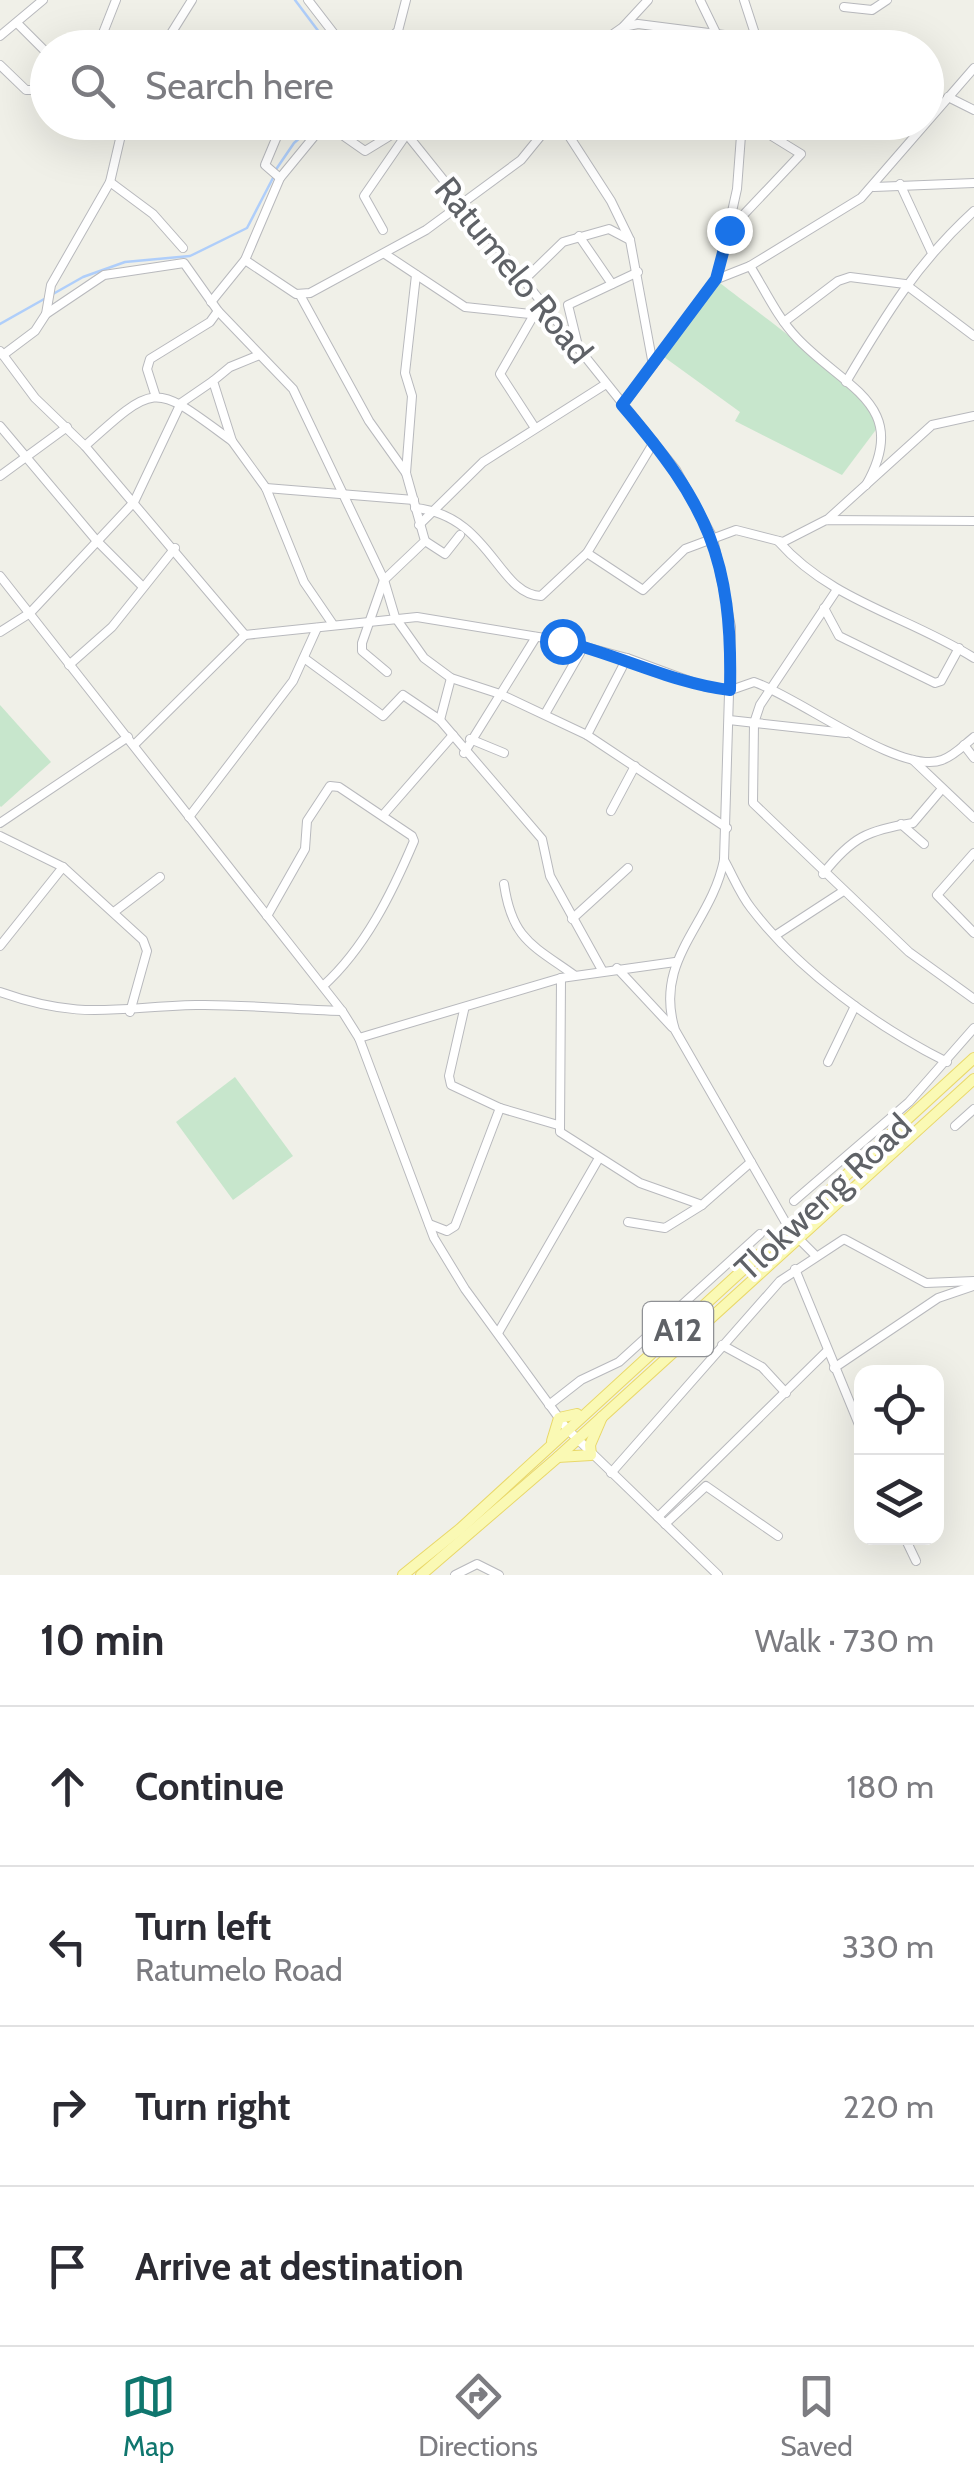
<!DOCTYPE html>
<meta charset="utf-8">
<style>
:root{--surface:#fff;--page:#f7f7f7;--text:#2b2b33;--muted:#7c7c81;--line:#e1e1e2;--accent:#0f766e}
body{margin:0;font-family:Cabin,sans-serif;background:var(--page);color:var(--text)}
.controls{position:absolute;right:30px;bottom:30px;display:grid;overflow:hidden;border-radius:20px;box-shadow:0 10px 40px #0002}
.controls button{width:90px;height:90px;display:grid;place-items:center;padding:0;border:0;border-bottom:2px solid var(--line);background:var(--surface);color:var(--text);font:50px sans-serif}
.stop{position:absolute;width:30px;height:30px;margin:-22px;border:8px solid #1a73e8;border-radius:50%;background:#fff}
.stop.end{background:#1a73e8;border-color:#fff;box-shadow:0 2px 10px #0008}
.list{margin:0;padding:0;list-style:none}
h2{display:flex;justify-content:space-between;align-items:center;height:130px;margin:0;padding:0 40px;font-size:42px}
h2 small{font-size:32px;font-weight:400;color:var(--muted)}
.list li{display:grid;grid-template-columns:65px 1fr auto;gap:30px;align-items:center;box-sizing:border-box;height:160px;padding:0 40px;border-top:2px solid var(--line)}
.list b{display:block;font-size:38px;white-space:nowrap}
.list p{margin:0;font-size:32px;white-space:nowrap;color:var(--muted)}
.list em{font-size:32px;font-style:normal;color:var(--muted)}
.icon{flex:none;width:55px;height:55px;fill:none;stroke:currentColor;stroke-width:2;stroke-linecap:round;stroke-linejoin:round}
.map{position:relative;flex:none;width:974px;height:1575px;overflow:hidden}
.search{position:absolute;background:var(--surface);box-shadow:0 10px 40px #0002;left:30px;right:30px;top:30px;height:110px;display:flex;align-items:center;gap:25px;box-sizing:border-box;padding:0 35px;border-radius:55px;color:var(--muted);font-size:38px}
.sheet{height:770px;background:var(--surface)}
nav{display:flex;justify-content:space-around;align-items:center;box-sizing:border-box;height:140px;border-top:2px solid var(--line);background:var(--surface);font-size:28px;color:var(--muted)}
nav a{display:grid;justify-items:center;gap:5px}
nav .on{color:var(--accent)}
.map>svg:first-child{display:block}
.green{fill:#c7e6cc}
.lines{fill:none;stroke-linecap:round;stroke-linejoin:round}
.stream{stroke:#afcefa;stroke-width:2.5}
.minor-casing{stroke:#b8b9bd;stroke-width:10}
.major-casing{stroke:#e9d869;stroke-width:12}
.minor{stroke:#fff;stroke-width:8}
.major{stroke:#faf9b4;stroke-width:10}
.route{stroke:#1a73e8;stroke-width:12}
.labels{text-anchor:middle;dominant-baseline:central;stroke-width:8;stroke-linejoin:round;paint-order:stroke}
.shield{fill:#fff;stroke:#8f9195;stroke-width:2.5}
.shield-label{font-size:32px;font-weight:bold;fill:#5f6267}
.street-label{font-size:35px;fill:#5f6267;stroke:#fff}
</style>
<div class="map">
<svg width="974" height="1575" viewBox="0 0 974 1575">
<rect width="100%" height="100%" fill="#f0f0e8"/>
<g class="green">
<path d="M720,283C759,314 862,384 878,427L842,475L735,421L740,412L664,357Z"/>
<path d="M0,705L51,762L1,807L0,806Z"/>
<path d="M235,1077L293,1156L233,1200L176,1122Z"/>
</g>
<g class="lines">
<g class="stream">
<path d="M295,0L331,48"/>
<path d="M277,168L294,143L318,122"/>
<path d="M53,294L83,277L125,262L190,256L247,228L274,176"/>
<path d="M0,324L46,298"/>
</g>
<g class="minor-casing">
<g id="minor">
<path d="M308,0L345,48"/>
<path d="M700,0L717,35"/>
<path d="M744,0L758,43"/>
<path d="M844,7L872,10L887,0"/>
<path d="M17,23L48,54"/>
<path d="M624,26L648,0"/>
<path d="M0,36L43,0"/>
<path d="M104,48L103,33L116,0"/>
<path d="M162,48L192,0"/>
<path d="M380,48L398,31L406,0"/>
<path d="M593,48L623,27L638,24L740,37L766,48"/>
<path d="M0,65L26,90H35L48,80"/>
<path d="M948,97L974,110"/>
<path d="M397,122L676,470L713,538L731,627L724,860C711,925 653,959 675,1030L790,1230L816,1256"/>
<path d="M560,122L611,201L630,240L653,365"/>
<path d="M325,123L365,151L401,129"/>
<path d="M280,178L265,165L283,122"/>
<path d="M110,182L153,214L183,248"/>
<path d="M900,184L931,251"/>
<path d="M874,187L974,183"/>
<path d="M730,229L801,154L749,122"/>
<path d="M383,230L364,196L406,135"/>
<path d="M579,236L612,284"/>
<path d="M385,254L465,307L549,316"/>
<path d="M245,260L296,294L310,293L426,230L521,160L552,122"/>
<path d="M750,266L861,198L974,68"/>
<path d="M717,279L750,266C765,290 777,317 797,338C844,388 912,405 866,485"/>
<path d="M523,281L563,242L609,229L630,240"/>
<path d="M300,295L369,421L406,473"/>
<path d="M211,302L245,260L280,178L326,122"/>
<path d="M46,314L104,275L184,263L218,311L293,389L384,580L395,617L424,658L451,678L500,694L587,735L727,828"/>
<path d="M784,322L838,281L850,277L905,284L974,336"/>
<path d="M578,346L568,305L638,272"/>
<path d="M0,351L35,398L85,446L245,635L417,617L563,641L627,658L706,687L731,690L754,682C797,696 901,776 942,760C954,756 964,745 974,737"/>
<path d="M3,355L35,331L46,314L51,285L110,182L124,122"/>
<path d="M257,356L230,367L213,381L232,441L266,488L304,582L332,623"/>
<path d="M846,382C885,316 917,263 974,211"/>
<path d="M155,394L147,369L150,359L210,322L218,311"/>
<path d="M623,405L717,279L737,189L742,122"/>
<path d="M0,426L96,540L142,586"/>
<path d="M535,428L500,374L535,313"/>
<path d="M85,446C158,380 154,384 232,441"/>
<path d="M0,476L67,427"/>
<path d="M266,488L414,500"/>
<path d="M415,508C490,515 498,595 541,596L587,553L654,442"/>
<path d="M827,520L932,425L974,416"/>
<path d="M419,525L483,462L606,384"/>
<path d="M425,541L445,554L460,535"/>
<path d="M778,541C832,602 908,616 974,658"/>
<path d="M587,553L643,590L685,549L736,530L783,542L826,520L974,521"/>
<path d="M0,576L342,1011L359,1038L434,1238L465,1289L567,1429L718,1575"/>
<path d="M836,591L760,705L754,723L753,803L909,952L974,999"/>
<path d="M824,608L839,636L935,683L941,681L959,648"/>
<path d="M0,632L30,613L134,502L181,403L213,381"/>
<path d="M304,658L383,716L403,695L440,720L542,839L550,876L602,970"/>
<path d="M69,665L112,627L175,548"/>
<path d="M387,672L362,651V643L384,580L425,541L406,473L412,396L405,373L416,275"/>
<path d="M545,714L584,646"/>
<path d="M440,720L451,678"/>
<path d="M729,720L846,733"/>
<path d="M587,735L627,658"/>
<path d="M470,739L504,753"/>
<path d="M134,745L245,635"/>
<path d="M964,745L974,758"/>
<path d="M464,753L536,637"/>
<path d="M913,760L974,818"/>
<path d="M611,811L635,766"/>
<path d="M384,814L453,735"/>
<path d="M189,817L293,681L317,628"/>
<path d="M0,823L128,737"/>
<path d="M901,824L924,844"/>
<path d="M0,836L63,867L143,940L147,951L130,1012"/>
<path d="M974,853L937,895L974,933"/>
<path d="M724,860C733,876 740,894 751,908C799,971 877,1027 947,1062"/>
<path d="M823,874C852,837 868,830 913,823L941,790"/>
<path d="M504,884C512,939 532,945 574,975"/>
<path d="M114,912L160,877"/>
<path d="M267,916L305,849L307,821L330,786L339,787L412,836L414,841C392,893 365,948 323,986"/>
<path d="M572,919L628,868"/>
<path d="M776,935L842,892"/>
<path d="M0,946L63,867"/>
<path d="M617,968L672,1027"/>
<path d="M561,978L560,1132L640,1183L702,1205L751,1162"/>
<path d="M0,992C82,1021 115,1007 196,1005C244,1004 294,1010 342,1011"/>
<path d="M464,1010L449,1076L451,1085L500,1108L558,1125"/>
<path d="M359,1038L561,978L675,962"/>
<path d="M828,1062L855,1006"/>
<path d="M955,1126L974,1109"/>
<path d="M794,1201L909,1102L974,1028"/>
<path d="M628,1222L665,1228L702,1205"/>
<path d="M429,1224L447,1231L455,1226L500,1108"/>
<path d="M795,1269L862,1432"/>
<path d="M498,1333L599,1158"/>
<path d="M722,1345L762,1367L786,1393"/>
<path d="M834,1368L938,1298L973,1286"/>
<path d="M549,1405L581,1380L619,1362L760,1234"/>
<path d="M611,1473L780,1281L844,1239L926,1283L974,1281"/>
<path d="M658,1517L827,1351"/>
<path d="M665,1524L706,1486L778,1536"/>
<path d="M905,1538L916,1561"/>
<path d="M455,1575L477,1564L499,1575"/>
</g>
</g>
<g class="major-casing">
<g id="major">
<path d="M552,1441L559,1418L577,1414"/>
<path d="M558,1457L591,1455L590,1445L602,1417"/>
<path d="M403,1575L460,1529L974,1058"/>
<path d="M421,1575L558,1457L974,1079"/>
</g>
</g>
<use href="#minor" class="minor"/>
<use href="#major" class="major"/>
</g>
<g class="lines">
<path class="route" d="M562,641C619,655 675,684 730,690C733,558 707,504 622,405L716,279L729,230"/>
</g>
<g class="labels">
<rect class="shield" x="643" y="1302" width="70" height="54" rx="8"/>
<g class="shield-label">
<text x="678" y="1329">A12</text>
</g>
<g class="street-label">
<text transform="translate(514 270) rotate(51)">Ratumelo Road</text>
<text transform="translate(823 1197) rotate(-43)">Tlokweng Road</text>
</g>
</g>
</svg>
<div class="controls">
<button><svg class="icon" aria-label="locate" viewBox="0 0 24 24"><circle cx="12" cy="12" r="6"/><path d="M12 2v4M12 18v4M2 12h4M18 12h4"/></svg></button>
<button><svg class="icon" aria-label="layers" viewBox="0 0 24 24"><path d="M12 4l9 5-9 5-9-5zM3 14l9 5 9-5"/></svg></button>
</div>
<div class="stop" style="left:562px;top:641px"></div>
<div class="stop end" style="left:729px;top:230px"></div>
<div class="search"><svg class="icon" aria-label="search" viewBox="0 0 24 24"><circle cx="10" cy="10" r="6"/><path d="M15 15l6 6"/></svg>Search here</div>
</div>
<section class="sheet">
<h2>10 min<small>Walk · 730 m</small></h2>
<ul class="list">
<li><svg class="icon" aria-label="ahead" viewBox="0 0 24 24"><path d="M12 20V5M6 11l6-6 6 6"/></svg><div><b>Continue</b></div><em>180 m</em></li>
<li><svg class="icon" aria-label="left" viewBox="0 0 24 24"><path d="M17 20v-9H6M10 6l-5 5 5 5"/></svg><div><b>Turn left</b><p>Ratumelo Road</p></div><em>330 m</em></li>
<li><svg class="icon" aria-label="right" viewBox="0 0 24 24"><path d="M7 20v-9h11M14 6l5 5-5 5"/></svg><div><b>Turn right</b></div><em>220 m</em></li>
<li><svg class="icon" aria-label="arrive" viewBox="0 0 24 24"><path d="M6 21V4h12l-3 4 3 4H6"/></svg><div><b>Arrive at destination</b></div></li>
</ul>
</section>
<nav>
<a class="on"><svg class="icon" aria-label="map" viewBox="0 0 24 24"><path d="M3 6l6-2 6 2 6-2v14l-6 2-6-2-6 2zM9 4v14M15 6v14"/></svg>Map</a>
<a><svg class="icon" aria-label="directions" viewBox="0 0 24 24"><path d="M12 3l9 9-9 9-9-9zM9 14v-3h6M13 9l2 2-2 2"/></svg>Directions</a>
<a><svg class="icon" aria-label="saved" viewBox="0 0 24 24"><path d="M7 4h10v16l-5-4-5 4z"/></svg>Saved</a>
</nav>
